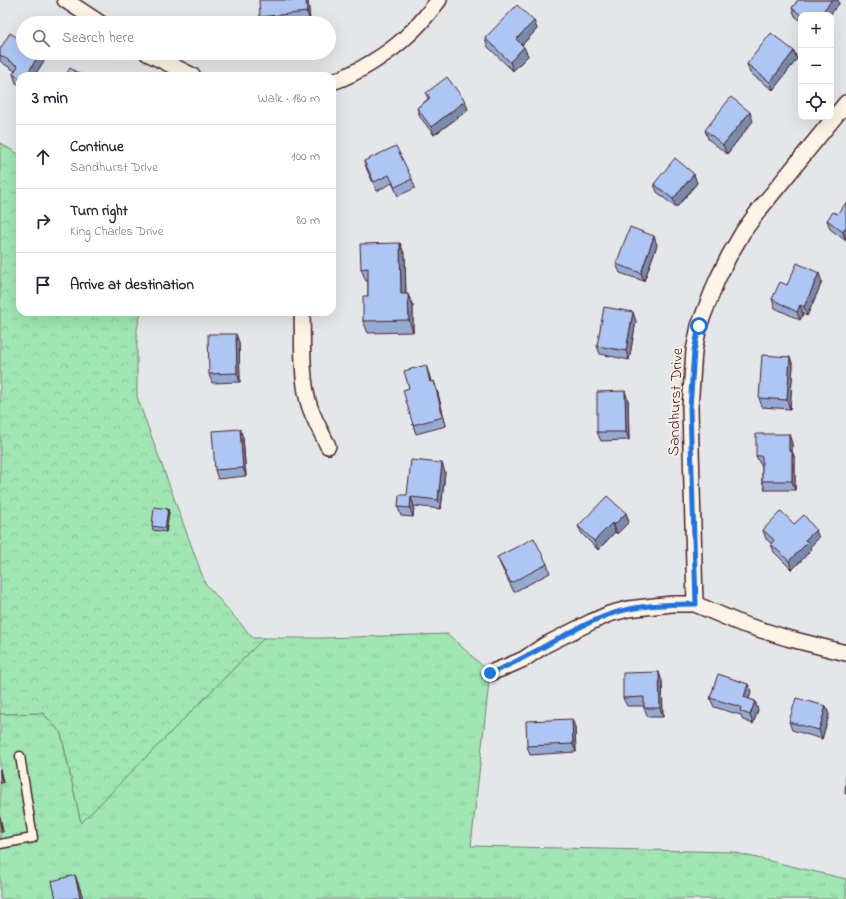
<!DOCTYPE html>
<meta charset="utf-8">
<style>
:root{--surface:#fff;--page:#f6f6f7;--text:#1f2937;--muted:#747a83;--line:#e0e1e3}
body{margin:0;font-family:"Indie Flower",sans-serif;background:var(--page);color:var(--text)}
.controls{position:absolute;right:12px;top:12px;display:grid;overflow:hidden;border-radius:8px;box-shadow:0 4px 16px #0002}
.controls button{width:36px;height:36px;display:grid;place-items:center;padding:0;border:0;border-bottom:1px solid var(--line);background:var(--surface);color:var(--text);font:20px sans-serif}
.stop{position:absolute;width:12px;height:12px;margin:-9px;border:3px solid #1a73e8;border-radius:50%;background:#fff}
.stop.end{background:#1a73e8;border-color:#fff;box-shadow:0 1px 4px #0008}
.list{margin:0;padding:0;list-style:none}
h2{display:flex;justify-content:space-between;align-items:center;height:52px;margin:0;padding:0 16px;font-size:17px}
h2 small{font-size:13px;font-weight:400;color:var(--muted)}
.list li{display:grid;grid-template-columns:26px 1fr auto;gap:12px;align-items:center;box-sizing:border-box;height:64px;padding:0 16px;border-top:1px solid var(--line)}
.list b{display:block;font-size:15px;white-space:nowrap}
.list p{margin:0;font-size:13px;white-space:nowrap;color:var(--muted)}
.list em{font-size:13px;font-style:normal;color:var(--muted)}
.icon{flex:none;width:22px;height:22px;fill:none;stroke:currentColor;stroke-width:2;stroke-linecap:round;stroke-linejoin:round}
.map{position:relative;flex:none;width:846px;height:899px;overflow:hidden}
.search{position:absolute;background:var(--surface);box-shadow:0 4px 16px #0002;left:16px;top:16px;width:320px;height:44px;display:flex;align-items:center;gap:10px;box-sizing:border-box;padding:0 14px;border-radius:22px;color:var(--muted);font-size:15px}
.panel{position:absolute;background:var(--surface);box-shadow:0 4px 16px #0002;left:16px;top:72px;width:320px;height:244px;border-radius:12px}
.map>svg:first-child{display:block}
.grass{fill:url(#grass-tufts);stroke:#74826f}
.forest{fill:url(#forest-crowns);stroke:#74826f}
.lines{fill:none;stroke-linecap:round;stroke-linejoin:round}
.lane-casing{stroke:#4a1f2b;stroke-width:11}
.street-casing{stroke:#4a1f2b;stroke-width:18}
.lane{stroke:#fcf5e5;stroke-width:8}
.street{stroke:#fcf5e5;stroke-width:15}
.wall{fill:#95aad1;stroke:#4a1f2b}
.shaded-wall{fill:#798baa;stroke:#4a1f2b}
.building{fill:#adc6f3;stroke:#4a1f2b}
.route{stroke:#1a73e8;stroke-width:5}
.labels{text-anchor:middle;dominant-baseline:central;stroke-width:3;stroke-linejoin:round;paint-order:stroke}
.street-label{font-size:16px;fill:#4a1f2b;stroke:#fcf5e5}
</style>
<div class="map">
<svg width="846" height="899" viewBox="0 0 846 899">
<defs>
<pattern id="grass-tufts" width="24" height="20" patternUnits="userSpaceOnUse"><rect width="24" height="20" fill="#9fe6b3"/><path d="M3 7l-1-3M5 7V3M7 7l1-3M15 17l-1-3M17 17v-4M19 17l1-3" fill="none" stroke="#8ac59a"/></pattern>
<pattern id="forest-crowns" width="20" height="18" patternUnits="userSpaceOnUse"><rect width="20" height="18" fill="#9fe6b3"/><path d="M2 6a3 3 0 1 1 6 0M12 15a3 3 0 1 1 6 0" fill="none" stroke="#8ac59a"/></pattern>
</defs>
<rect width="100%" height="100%" fill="#e4e7e9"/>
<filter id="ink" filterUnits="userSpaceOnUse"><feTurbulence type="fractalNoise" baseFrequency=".025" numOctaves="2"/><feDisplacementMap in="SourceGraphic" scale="8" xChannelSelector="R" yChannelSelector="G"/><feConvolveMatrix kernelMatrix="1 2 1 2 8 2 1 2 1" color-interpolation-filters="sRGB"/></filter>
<g filter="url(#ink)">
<path class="grass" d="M448,634L490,673L471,846L732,852L846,879V899H0V714L43,713L61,733L81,822L264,638H321Z"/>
<path class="forest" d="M0,143L20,155V312H141L137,329V397L205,583L253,638H264L81,823L61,733L43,713L0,714Z"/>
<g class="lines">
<g class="lane-casing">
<path id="lane" d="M0,844L33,838L20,756"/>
</g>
<g class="street-casing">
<g id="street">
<path d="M65,0L100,23"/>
<path d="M147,53L193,76"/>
<path d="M332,82C356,74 390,53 408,35C420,25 429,12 439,0"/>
<path d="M302,312C303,339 301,375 308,401C312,417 321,431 328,446"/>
<path d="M695,604L690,408L694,351L699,326L717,280L729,256L743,232L759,210L846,103"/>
<path d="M490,673L508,666L524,659L545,645L591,622L609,614L628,609L672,604H695L742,624L787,638L846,653"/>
</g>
</g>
<use href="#lane" class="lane"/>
<use href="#street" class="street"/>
</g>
<g class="wall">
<path d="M308,0L310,21L289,23H263L260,17Z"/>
<path d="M798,0H838L839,4L801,15V21L795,16L792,8Z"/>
<path d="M534,21L537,29L522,45L528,56L513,71L488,47L485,38Z"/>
<path d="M0,49L23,53H41L44,61L34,76H20V85L16,83L13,74L15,71L1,62L0,60Z"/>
<path d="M794,51L797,59L773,90L750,73L747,64Z"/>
<path d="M426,93L465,101L468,110L434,135L420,117L417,108L428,99Z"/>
<path d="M753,121L727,154L708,139L705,130Z"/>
<path d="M364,161L412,179L415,188L398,196L392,183L377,191L367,170Z"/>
<path d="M697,183L676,208L657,192L654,184Z"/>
<path d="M837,214L846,241L830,229L827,220Z"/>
<path d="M400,243L405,256L406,294L413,306V332L368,333L363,321L368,296V281H366L361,269Z"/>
<path d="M657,245L644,281L620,273L616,264Z"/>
<path d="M822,282L807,316L803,314L800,320L775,308L772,299L787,285Z"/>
<path d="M636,321L629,360L600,354L597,346Z"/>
<path d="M239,342L240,382L212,383L209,374Z"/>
<path d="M793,365L790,409L762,407L759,398Z"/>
<path d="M429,374L431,382L437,390L446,426L416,434L413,425L409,388Z"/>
<path d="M628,400L629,440L601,441L597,432Z"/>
<path d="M243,437L246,476L218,479L215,470Z"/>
<path d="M792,443V451L795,459V490H765L762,481V464H760L756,456Z"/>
<path d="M445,472L441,509L414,506L413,517L401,516L398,507L407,495Z"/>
<path d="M168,509L169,513L166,532L153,530L152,526Z"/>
<path d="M626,513L629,522L617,534L615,532L598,550L582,534L578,526Z"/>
<path d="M794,524L819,538L810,547L811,550L792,570L774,552L771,544V543L766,539L763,530Z"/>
<path d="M497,557L547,564L550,573L514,592L501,566Z"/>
<path d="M662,681L663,717H648L644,708V706H627L623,698Z"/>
<path d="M748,684L751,692L749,699L755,701L758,710L753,724L743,720L741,715L714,707L710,698Z"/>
<path d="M826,706L829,715L822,739L792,730L789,722Z"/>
<path d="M575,727L576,752L530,755L527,746Z"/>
<path d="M0,769L3,783H0Z"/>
<path d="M0,817L3,832H0Z"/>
<path d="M75,875L81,892L83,899H56Z"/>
</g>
<g class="shaded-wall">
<path d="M306,0H308L310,21L307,12Z"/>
<path d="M832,0H838L839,4L830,15H820Z"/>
<path d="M534,21L537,29L519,48L516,39Z"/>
<path d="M524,47L528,56L513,71L510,62Z"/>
<path d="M794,51L797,59L773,90L770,82Z"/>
<path d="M40,53H41L44,61L34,76H26Z"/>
<path d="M465,101L468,110L434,135L431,127Z"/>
<path d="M750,112L753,121L727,154L723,145Z"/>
<path d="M694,174L697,183L676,208L673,199Z"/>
<path d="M846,227V241L843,232Z"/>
<path d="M654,236L657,245L644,281L641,273Z"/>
<path d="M400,243L405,256L406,307L401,294Z"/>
<path d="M819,273L822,282L807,316L804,307Z"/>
<path d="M408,294L413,306V332L409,320Z"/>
<path d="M800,305L803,314L800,320L797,312Z"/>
<path d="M633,312L636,321L629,360L626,351Z"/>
<path d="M236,334L239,342L240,382L237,373Z"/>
<path d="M790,357L793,365L790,409L787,400Z"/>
<path d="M426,365L429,374L433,391L430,382Z"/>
<path d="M434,381L437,390L446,426L443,417Z"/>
<path d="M625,391L628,400L629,440L626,432Z"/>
<path d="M240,429L243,437L246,476L243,468Z"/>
<path d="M789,434L792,443V459L789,451Z"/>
<path d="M792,451L795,459V490L792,481Z"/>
<path d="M442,463L445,472L441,509L438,500Z"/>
<path d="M411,497L414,506L413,517L410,508Z"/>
<path d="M168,509L169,513L166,532L165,528Z"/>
<path d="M626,513L629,522L617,534L614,525Z"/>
<path d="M612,523L615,532L598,550L594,541Z"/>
<path d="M816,530L819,538L810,547L811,550L792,570L789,561L805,540Z"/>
<path d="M659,672L662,681L663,717L660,708Z"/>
<path d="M748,684L751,692L747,706L744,697Z"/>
<path d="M755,701L758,710L753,724L750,715Z"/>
<path d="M826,706L829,715L822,739L819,730Z"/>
<path d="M572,719L575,727L576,752L573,744Z"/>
<path d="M0,769L3,783L0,774Z"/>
<path d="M0,817L3,832L0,823Z"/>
<path d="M75,875L81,892L83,899H81L80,897Z"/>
</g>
<g class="building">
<path d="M259,0H306L307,12L260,17Z"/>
<path d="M798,0H832L820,15H801L792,8Z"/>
<path d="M517,5L534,21L516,39L524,47L510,62L485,38Z"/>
<path d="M10,33L23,41V53H40L26,76H20V79L13,74L18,66L0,55V49Z"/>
<path d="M771,33L794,51L770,82L747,64Z"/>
<path d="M70,68L83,76H65Z"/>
<path d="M447,77L465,101L431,127L417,108L430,98L426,93Z"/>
<path d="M731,97L750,112L723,145L705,130Z"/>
<path d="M396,146L412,179L395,187L389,175L374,182L364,161Z"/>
<path d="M675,158L694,174L673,199L654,184Z"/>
<path d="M846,203V227L843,232L827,220L833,212L837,214Z"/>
<path d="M630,227L654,236L641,273L616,264Z"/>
<path d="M400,243L401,294H408L409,320L363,321V296H368V268L361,269L360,244Z"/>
<path d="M797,263L819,273L804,307L800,305L797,312L772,299L780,282L787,285Z"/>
<path d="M604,307L633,312L626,351L597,346Z"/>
<path d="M208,334H236L237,373L209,374Z"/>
<path d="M762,355L790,357L787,400L759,398Z"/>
<path d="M426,365L430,382L434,381L443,417L413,425L403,390L409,388L404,371Z"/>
<path d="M625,391L626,432H597V392Z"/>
<path d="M240,429L243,468L215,470L212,431Z"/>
<path d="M756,434H789V451H792V481H762V456H756Z"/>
<path d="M411,460L442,463L438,500L411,497L410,508L398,507L399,495H407Z"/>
<path d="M607,496L626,513L614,525L612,523L594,541L578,526Z"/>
<path d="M154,507L168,509L165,528L152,526Z"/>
<path d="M781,511L794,524L804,515L816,530L805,540L808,542L789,561L771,544L774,540L763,530Z"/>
<path d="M534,538L547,564L511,583L497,557Z"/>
<path d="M659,672L660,708H644V697L623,698V673Z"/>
<path d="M718,674L748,684L744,697L755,701L750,715L740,711L741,707L710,698Z"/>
<path d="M796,698L826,706L819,730L789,722Z"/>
<path d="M572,719L573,744L527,746L526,721Z"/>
<path d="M846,775V794H845Z"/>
<path d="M75,875L80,897L71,899H56L52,881Z"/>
</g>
</g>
<g class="lines" filter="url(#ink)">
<path class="route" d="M490,673C531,658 566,630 608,615C635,605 667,604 696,604L690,408L694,351L699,326"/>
</g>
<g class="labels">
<g class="street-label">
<text transform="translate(676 402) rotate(-88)">Sandhurst Drive</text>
</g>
</g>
</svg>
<div class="controls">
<button>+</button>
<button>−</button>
<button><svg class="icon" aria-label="locate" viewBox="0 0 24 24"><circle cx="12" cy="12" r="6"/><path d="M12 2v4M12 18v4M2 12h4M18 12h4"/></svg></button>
</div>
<div class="stop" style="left:699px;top:326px"></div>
<div class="stop end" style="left:490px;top:673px"></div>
<div class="search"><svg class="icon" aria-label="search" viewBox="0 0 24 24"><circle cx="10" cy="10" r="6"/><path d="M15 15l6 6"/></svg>Search here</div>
<section class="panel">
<h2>3 min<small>Walk · 180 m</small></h2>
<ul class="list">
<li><svg class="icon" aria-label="ahead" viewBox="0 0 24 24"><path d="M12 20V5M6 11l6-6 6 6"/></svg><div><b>Continue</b><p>Sandhurst Drive</p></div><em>100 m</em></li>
<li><svg class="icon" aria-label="right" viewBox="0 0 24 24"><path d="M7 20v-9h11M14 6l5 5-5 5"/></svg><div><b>Turn right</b><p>King Charles Drive</p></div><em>80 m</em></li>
<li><svg class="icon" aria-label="arrive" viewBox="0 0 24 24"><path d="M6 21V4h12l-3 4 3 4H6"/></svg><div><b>Arrive at destination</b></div></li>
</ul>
</section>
</div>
